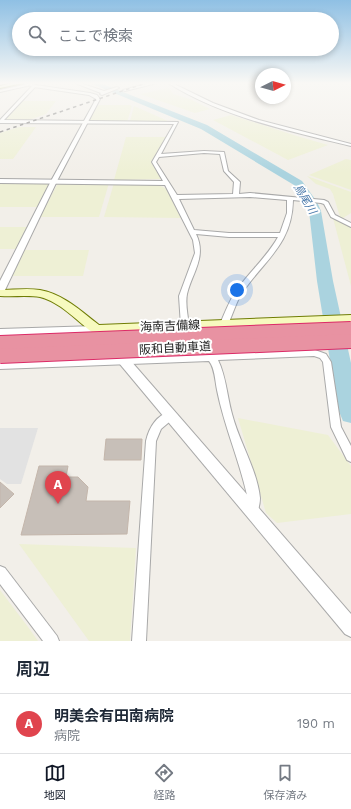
<!DOCTYPE html>
<html lang="ja">
<meta charset="utf-8">
<style>
:root{--surface:#fff;--page:#f6f6f7;--text:#1f2937;--muted:#747a83;--line:#e0e1e3;--accent:#111827}
body{margin:0;font-family:"Work Sans","Noto Sans JP",sans-serif;background:var(--page);color:var(--text)}
.compass{position:absolute;left:255px;top:68px;width:36px;height:36px;border-radius:50%;background:var(--surface);box-shadow:0 2px 6px #0003;rotate:85deg}
.you{position:absolute;left:237px;top:290px;width:14px;height:14px;margin:-10px;border:3px solid #fff;border-radius:50%;background:#1a73e8;box-shadow:0 0 0 6px #1a73e833}
.badge{display:grid;place-items:center;width:26px;height:26px;border-radius:50%;background:var(--accent);color:#fff;font-size:13px;font-weight:700}
.pin{position:absolute;translate:-50% -33px;filter:drop-shadow(0 1px 2px #0008)}
.pin::after{content:'';position:absolute;top:21px;width:14px;height:12px;background:inherit;clip-path:polygon(0 0,100% 0,50% 100%)}
.list{margin:0;padding:0;list-style:none}
h2{display:flex;justify-content:space-between;align-items:center;height:52px;margin:0;padding:0 16px;font-size:17px}
h2 small{font-size:13px;font-weight:400;color:var(--muted)}
.list li{display:grid;grid-template-columns:26px 1fr auto;gap:12px;align-items:center;box-sizing:border-box;height:60px;padding:0 16px;border-top:1px solid var(--line)}
.list b{display:block;font-size:15px;white-space:nowrap}
.list p{margin:0;font-size:13px;white-space:nowrap;color:var(--muted)}
.list em{font-size:13px;font-style:normal;color:var(--muted)}
.icon{flex:none;width:22px;height:22px;fill:none;stroke:currentColor;stroke-width:2;stroke-linecap:round;stroke-linejoin:round}
.map{position:relative;flex:none;width:351px;height:641px;overflow:hidden}
.search{position:absolute;background:var(--surface);box-shadow:0 2px 6px #0003;left:12px;right:12px;top:12px;height:44px;display:flex;align-items:center;gap:10px;box-sizing:border-box;padding:0 14px;border-radius:22px;color:var(--muted);font-size:15px}
.sheet{height:112px;background:var(--surface)}
nav{display:flex;justify-content:space-around;align-items:center;box-sizing:border-box;height:56px;border-top:1px solid var(--line);background:var(--surface);font-size:11px;color:var(--muted)}
nav a{display:grid;justify-items:center;gap:2px}
nav .on{color:var(--accent)}
.map>svg:first-child{display:block}
.farmland{fill:#eef0d5}
.parking{fill:#e2e2e2}
.lines{fill:none;stroke-linecap:round;stroke-linejoin:round}
.river{fill:#aad3df;fill-rule:evenodd}
.building{fill:#c7bfb8;stroke:#c4b6ab}
.minor-casing{stroke:#a9a9a9;stroke-width:2}
.tertiary-casing{stroke:#a9a9a9;stroke-width:2}
.secondary-casing{stroke:#707d05;stroke-width:2}
.minor{fill:#fff;fill-rule:evenodd}
.tertiary{fill:#fff;fill-rule:evenodd}
.secondary{fill:#f7fabf;fill-rule:evenodd}
.rail{stroke:#707070;stroke-width:1.5;stroke-dasharray:3.5 3.5;stroke-linecap:butt}
.motorway-bridge-casing{stroke:#dc2a67;stroke-width:16;stroke-linecap:butt}
.motorway-bridge{stroke:#e892a2;stroke-width:14}
.labels{text-anchor:middle;dominant-baseline:central;stroke-width:4;stroke-linejoin:round;paint-order:stroke}
.far-water-label{font-size:11px;font-style:italic;fill:#4a7aab;stroke:#fff}
.street-label{font-size:12px;fill:#222;stroke:#fff}
</style>
<div class="map">
<svg width="351" height="641" viewBox="0 0 351 641">
<rect width="100%" height="100%" fill="#f2efe9"/>
<g class="farmland">
<path d="M169,88L173,94L190,99L210,109L195,113L140,94Z"/>
<path d="M20,101H56L46,114L26,121H2Z"/>
<path d="M98,105H130L132,106L127,122L90,121L88,120Z"/>
<path d="M134,106L168,121L169,122L130,121Z"/>
<path d="M231,115L297,136L328,145L288,160L213,120Z"/>
<path d="M19,127H36L13,159H0V133Z"/>
<path d="M126,137H166L151,162L161,179L114,180Z"/>
<path d="M346,159L351,160V190L309,175Z"/>
<path d="M307,176L351,192V213L343,218L340,217L333,194L330,189L316,184Z"/>
<path d="M0,182H50L38,207H0Z"/>
<path d="M58,183H109L99,217H40Z"/>
<path d="M114,183L158,185L163,187L166,189L181,218L104,217Z"/>
<path d="M333,218L351,226V286Z"/>
<path d="M0,227H27L16,249H0Z"/>
<path d="M24,250H89L83,276H12Z"/>
<path d="M238,418L328,435L351,466V514L277,523L266,513Z"/>
<path d="M19,544L136,548L130,641H89Z"/>
<path d="M0,590L28,627L38,641H0Z"/>
</g>
<path class="parking" d="M0,428H38L21,484H7L0,479Z"/>
<g class="lines">
<g class="river">
<path d="M17,83H33L0,91V87Z"/>
<path d="M90,83H100L207,125L302,181L317,202L321,211L333,281L351,363V423L343,421L338,409L317,281L309,211L305,202L294,185L201,129Z"/>
</g>
</g>
<g class="building">
<path d="M106,439H142L141,460H104Z"/>
<path d="M39,466H68L66,477H78L88,487L86,501H130L127,534L21,535Z"/>
<path d="M0,482L14,494L0,508Z"/>
</g>
<g class="lines">
<g class="minor-casing">
<g id="minor">
<path d="M33,83H40L0,92V90Z"/>
<path d="M75,83H80L104,91L117,87L119,88L102,95L100,94L101,93Z"/>
<path d="M150,83H157L125,91L123,90Z"/>
<path d="M168,83H172L213,103L259,120L351,144V146C289,131 222,117 168,83Z"/>
<path d="M33,85L36,86L4,120L178,122L161,154L204,151L224,152L228,171L240,182L239,194L250,193L324,200L328,202L335,215L351,223V227L331,217L324,204L321,203L293,200C292,245 265,259 242,293C236,302 233,314 228,324L224,327L220,324C225,313 229,301 236,291C249,272 267,257 278,237H229L196,234C207,257 192,273 187,294C185,304 188,316 189,326L185,329L182,328L181,326L179,296L195,253L193,240L165,185L0,183V179L163,181L152,162L174,124L0,123V120ZM204,153L220,154L224,171L234,182L233,194L177,195L156,162L159,157ZM250,197L287,200V213L280,233H229L194,230L179,199Z"/>
<path d="M208,350L211,351L214,354L315,350L326,354L331,362L341,427L351,446V462L347,460L331,427L323,362L320,358L314,356L218,360C226,376 227,396 232,414C239,442 257,469 260,498C260,504 258,511 256,516L252,518L248,516C245,509 249,503 247,495C239,459 224,426 217,390C215,381 215,368 209,361L0,369V363L204,354L205,351Z"/>
<path d="M170,411L174,412L175,415L174,418L161,429L156,441L146,641H132L146,441C149,428 156,416 170,411Z"/>
<path d="M0,566L5,568L57,636L59,641H43L0,584Z"/>
</g>
</g>
<g class="tertiary-casing">
<g id="tertiary">
<path d="M22,83L90,93L97,95L100,99L57,181L5,290L0,293V281L51,181L96,99L89,95L34,87Z"/>
<path d="M96,326L100,327L105,333L104,336H96L93,333L0,337V329Z"/>
<path d="M113,344L117,345L351,614V637L345,634L109,351L108,348L109,345Z"/>
</g>
</g>
<g class="secondary-casing">
<g id="secondary">
<path d="M12,83H23L0,88V86Z"/>
<path d="M0,290C13,290 27,288 40,290C63,294 81,311 99,325L351,315V323L96,333L92,332C76,320 60,302 40,297C28,295 13,297 0,296Z"/>
</g>
</g>
<use href="#minor" class="minor"/>
<use href="#tertiary" class="tertiary"/>
<use href="#secondary" class="secondary"/>
<path class="rail" d="M0,132L146,83"/>
<g class="motorway-bridge-casing">
<g id="motorway-bridge">
<path d="M0,343L351,329"/>
<path d="M0,356L351,341"/>
</g>
</g>
<use href="#motorway-bridge" class="motorway-bridge"/>
</g>
<linearGradient id="sky" x2="0" y2="1"><stop stop-color="#8fc0e4"/><stop offset="0.48" stop-color="#f9f8f5"/><stop offset="1" stop-color="#f9f8f5" stop-opacity="0"/></linearGradient>
<rect width="351" height="173" fill="url(#sky)"/>
<g class="labels">
<g class="far-water-label">
<text transform="translate(305 199) rotate(59)">鳥尾川</text>
</g>
<g class="street-label">
<text transform="translate(170 326) rotate(-2)">海南吉備線</text>
<text transform="translate(175 348) rotate(-3)">阪和自動車道</text>
</g>
</g>
</svg>
<svg class="compass" viewBox="-18 -18 36 36"><path d="M0-13l5 13h-10z" fill="#e53935"/><path d="M0 13l5-13h-10z" fill="#747a83"/></svg>
<div class="you"></div>
<div class="pin badge" style="left:58px;top:504px;background:#e0444e">A</div>
<div class="search"><svg class="icon" aria-label="search" viewBox="0 0 24 24"><circle cx="10" cy="10" r="6"/><path d="M15 15l6 6"/></svg>ここで検索</div>
</div>
<section class="sheet">
<h2>周辺<small></small></h2>
<ul class="list">
<li><span class="badge" style="background:#e0444e">A</span><div><b>明美会有田南病院</b><p>病院</p></div><em>190 m</em></li>
</ul>
</section>
<nav>
<a class="on"><svg class="icon" aria-label="map" viewBox="0 0 24 24"><path d="M3 6l6-2 6 2 6-2v14l-6 2-6-2-6 2zM9 4v14M15 6v14"/></svg>地図</a>
<a><svg class="icon" aria-label="directions" viewBox="0 0 24 24"><path d="M12 3l9 9-9 9-9-9zM9 14v-3h6M13 9l2 2-2 2"/></svg>経路</a>
<a><svg class="icon" aria-label="saved" viewBox="0 0 24 24"><path d="M7 4h10v16l-5-4-5 4z"/></svg>保存済み</a>
</nav>
